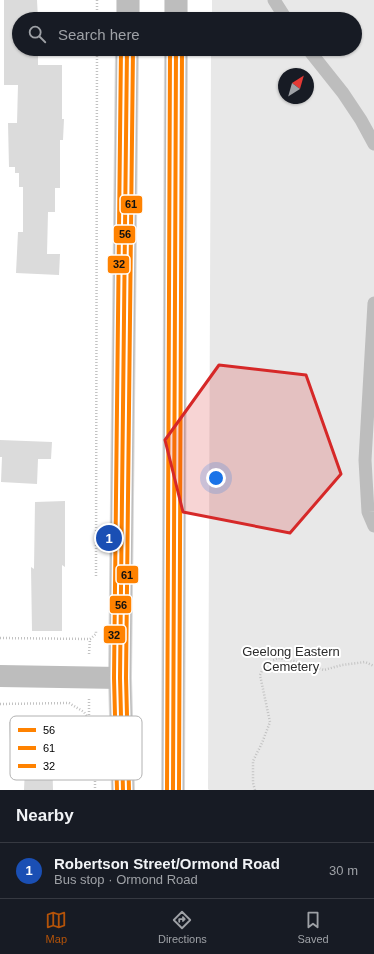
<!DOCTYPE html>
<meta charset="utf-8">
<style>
:root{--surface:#171b24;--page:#20242c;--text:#f1f3f6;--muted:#9ea1a6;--line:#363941;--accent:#b45309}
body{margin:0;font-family:Helvetica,sans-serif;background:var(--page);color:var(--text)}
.compass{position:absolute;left:278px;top:68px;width:36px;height:36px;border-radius:50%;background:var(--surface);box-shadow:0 1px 3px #0004;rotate:37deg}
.you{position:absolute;left:216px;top:478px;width:14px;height:14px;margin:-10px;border:3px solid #fff;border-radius:50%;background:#1a73e8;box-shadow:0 0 0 6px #1a73e833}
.badge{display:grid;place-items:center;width:26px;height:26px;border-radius:50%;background:var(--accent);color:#fff;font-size:13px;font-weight:700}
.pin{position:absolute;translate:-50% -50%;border:2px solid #fff;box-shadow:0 1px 4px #0006}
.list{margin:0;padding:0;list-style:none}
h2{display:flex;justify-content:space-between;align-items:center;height:52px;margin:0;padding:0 16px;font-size:17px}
h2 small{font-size:13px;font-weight:400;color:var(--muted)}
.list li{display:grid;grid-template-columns:26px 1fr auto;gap:12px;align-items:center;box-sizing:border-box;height:56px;padding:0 16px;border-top:1px solid var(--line)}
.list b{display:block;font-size:15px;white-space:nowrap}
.list p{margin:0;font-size:13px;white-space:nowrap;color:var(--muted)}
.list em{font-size:13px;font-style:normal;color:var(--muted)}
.icon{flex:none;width:22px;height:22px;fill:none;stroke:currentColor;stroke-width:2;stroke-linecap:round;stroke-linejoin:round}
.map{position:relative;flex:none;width:374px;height:790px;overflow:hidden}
.search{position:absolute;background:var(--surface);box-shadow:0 1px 3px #0004;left:12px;right:12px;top:12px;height:44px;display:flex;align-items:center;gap:10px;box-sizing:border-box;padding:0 14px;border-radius:22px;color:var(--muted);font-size:15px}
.sheet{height:108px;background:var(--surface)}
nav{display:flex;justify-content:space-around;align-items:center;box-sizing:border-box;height:56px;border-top:1px solid var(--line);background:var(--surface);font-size:11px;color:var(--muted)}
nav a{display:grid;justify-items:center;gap:2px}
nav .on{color:var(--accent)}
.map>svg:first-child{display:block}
.green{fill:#e8e8e8;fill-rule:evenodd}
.building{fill:#dbdbdb}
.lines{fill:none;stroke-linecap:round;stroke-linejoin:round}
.highway-casing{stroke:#dbdbdb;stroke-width:24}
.path{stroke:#c2c2c2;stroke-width:2.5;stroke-dasharray:1 2;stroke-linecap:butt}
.lane{stroke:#bdbdbd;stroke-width:13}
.street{stroke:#bdbdbd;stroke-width:22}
.highway{stroke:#bdbdbd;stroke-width:22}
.bus-1-casing{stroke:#fff;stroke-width:7}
.bus-2-casing{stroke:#fff;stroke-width:7}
.bus-3-casing{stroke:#fff;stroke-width:7}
.bus-1{stroke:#ff8200;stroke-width:4}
.bus-2{stroke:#ff8200;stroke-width:4}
.bus-3{stroke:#ff8200;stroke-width:4}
.marked{fill:#d62828;fill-opacity:0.2;stroke:#d62828;stroke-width:3;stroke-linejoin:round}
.labels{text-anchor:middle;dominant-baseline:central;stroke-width:4;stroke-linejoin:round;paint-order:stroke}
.park-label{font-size:13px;fill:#2c2c2c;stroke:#fff}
.key{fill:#fff;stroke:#b2b2b2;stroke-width:1}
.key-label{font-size:11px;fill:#000}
.line-badge{stroke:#fff;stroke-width:1.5}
.pale-badge-label{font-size:11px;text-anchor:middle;font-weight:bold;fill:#111}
</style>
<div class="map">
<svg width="374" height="790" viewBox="0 0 374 790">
<rect width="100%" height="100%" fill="#fff"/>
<path class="green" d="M212,0H374V790H209L208,789L211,49H355V19H212ZM284,74H308V98H284Z"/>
<g class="building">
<path d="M4,0H37L38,19H19V49H38V65H62V119H64L63,140H60V188H55V212H48L47,254H60L59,275L16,273L18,232H23V187H19V173H15V167H9L8,123H17L18,85H4Z"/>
<path d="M0,440L52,442L51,459H38L37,484L1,482L2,457H0Z"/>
<path d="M65,501V567L62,565V631H32L31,567L34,569L35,502Z"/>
<path d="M9,722H40V732H49V749H52L53,790H24L25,768H15L14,742H10Z"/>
</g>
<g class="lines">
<g class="highway-casing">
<g id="highway">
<path d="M128,19V0"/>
<path d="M176,19V0"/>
<path d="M123,790L120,678L127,49"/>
<path d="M173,790L176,49"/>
</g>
</g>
<g class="path">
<path d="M97,19V0"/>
<path d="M96,576L97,49"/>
<path d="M0,638L90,639L96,634V631"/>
<path d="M89,654L90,639"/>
<path d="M0,704L69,703L84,712L95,727V790"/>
<path d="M89,718V699"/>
<path d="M255,790L253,783V761L262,743L270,722L260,675L265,664L278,658L294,661L324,670L342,665L365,662L374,666"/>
</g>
<g class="lane">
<path d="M274,0L286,19"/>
<path d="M308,49L343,93L361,120L374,144"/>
<path d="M374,303L365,460L368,512L374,526"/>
</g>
<path class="street" d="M0,676L120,678"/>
<use href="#highway" class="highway"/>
<g class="bus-1-casing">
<g id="bus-1">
<path d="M123,790L120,678L127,49"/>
<path d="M173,790L176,49"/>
</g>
</g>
<g class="bus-2-casing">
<g id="bus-2">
<path d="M129,790L126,678L133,49"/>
<path d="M179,790L182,49"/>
</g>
</g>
<g class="bus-3-casing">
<g id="bus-3">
<path d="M117,790L114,678L121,49"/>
<path d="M167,790L170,49"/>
</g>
</g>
<use href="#bus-1" class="bus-1"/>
<use href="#bus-2" class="bus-2"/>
<use href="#bus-3" class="bus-3"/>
</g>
<path class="marked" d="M219,365L306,375L341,474L290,533L183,512L165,440Z"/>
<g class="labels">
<g class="park-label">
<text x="291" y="651">Geelong Eastern<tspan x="291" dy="15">Cemetery</tspan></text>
</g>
</g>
<rect x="10" y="716" width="132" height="64" rx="6" class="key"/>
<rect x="18" y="728" width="18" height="4" fill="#ff8200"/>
<rect x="18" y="746" width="18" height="4" fill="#ff8200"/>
<rect x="18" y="764" width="18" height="4" fill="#ff8200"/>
<g class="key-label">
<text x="43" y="734">56</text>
<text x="43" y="752">61</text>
<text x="43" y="770">32</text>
</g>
<g class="line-badge">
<rect x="120" y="195" width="23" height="19" rx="4" fill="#ff8200"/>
<rect x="113" y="225" width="23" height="19" rx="4" fill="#ff8200"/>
<rect x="107" y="255" width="23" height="19" rx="4" fill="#ff8200"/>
<rect x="116" y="565" width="23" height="19" rx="4" fill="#ff8200"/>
<rect x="109" y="595" width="23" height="19" rx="4" fill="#ff8200"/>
<rect x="103" y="625" width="23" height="19" rx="4" fill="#ff8200"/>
</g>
<g class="pale-badge-label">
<text x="131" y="208">61</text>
<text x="125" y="238">56</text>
<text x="119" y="268">32</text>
<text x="127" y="579">61</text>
<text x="121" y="609">56</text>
<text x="114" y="639">32</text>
</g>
</svg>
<svg class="compass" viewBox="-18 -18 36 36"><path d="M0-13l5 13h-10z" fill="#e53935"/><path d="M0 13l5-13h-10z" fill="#9ea1a6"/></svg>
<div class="you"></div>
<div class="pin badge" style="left:109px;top:538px;background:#1a4fb4">1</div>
<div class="search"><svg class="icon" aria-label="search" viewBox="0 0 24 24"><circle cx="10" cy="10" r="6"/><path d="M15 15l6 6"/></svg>Search here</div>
</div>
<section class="sheet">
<h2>Nearby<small></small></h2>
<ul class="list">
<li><span class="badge" style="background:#1a4fb4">1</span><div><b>Robertson Street/Ormond Road</b><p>Bus stop · Ormond Road</p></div><em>30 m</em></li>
</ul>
</section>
<nav>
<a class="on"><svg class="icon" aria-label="map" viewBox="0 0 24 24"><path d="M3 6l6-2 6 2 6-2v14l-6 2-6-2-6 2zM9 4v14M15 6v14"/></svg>Map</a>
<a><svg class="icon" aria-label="directions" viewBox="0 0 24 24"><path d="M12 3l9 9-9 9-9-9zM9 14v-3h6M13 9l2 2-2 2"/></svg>Directions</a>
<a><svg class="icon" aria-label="saved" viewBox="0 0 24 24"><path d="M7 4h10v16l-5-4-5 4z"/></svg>Saved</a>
</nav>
